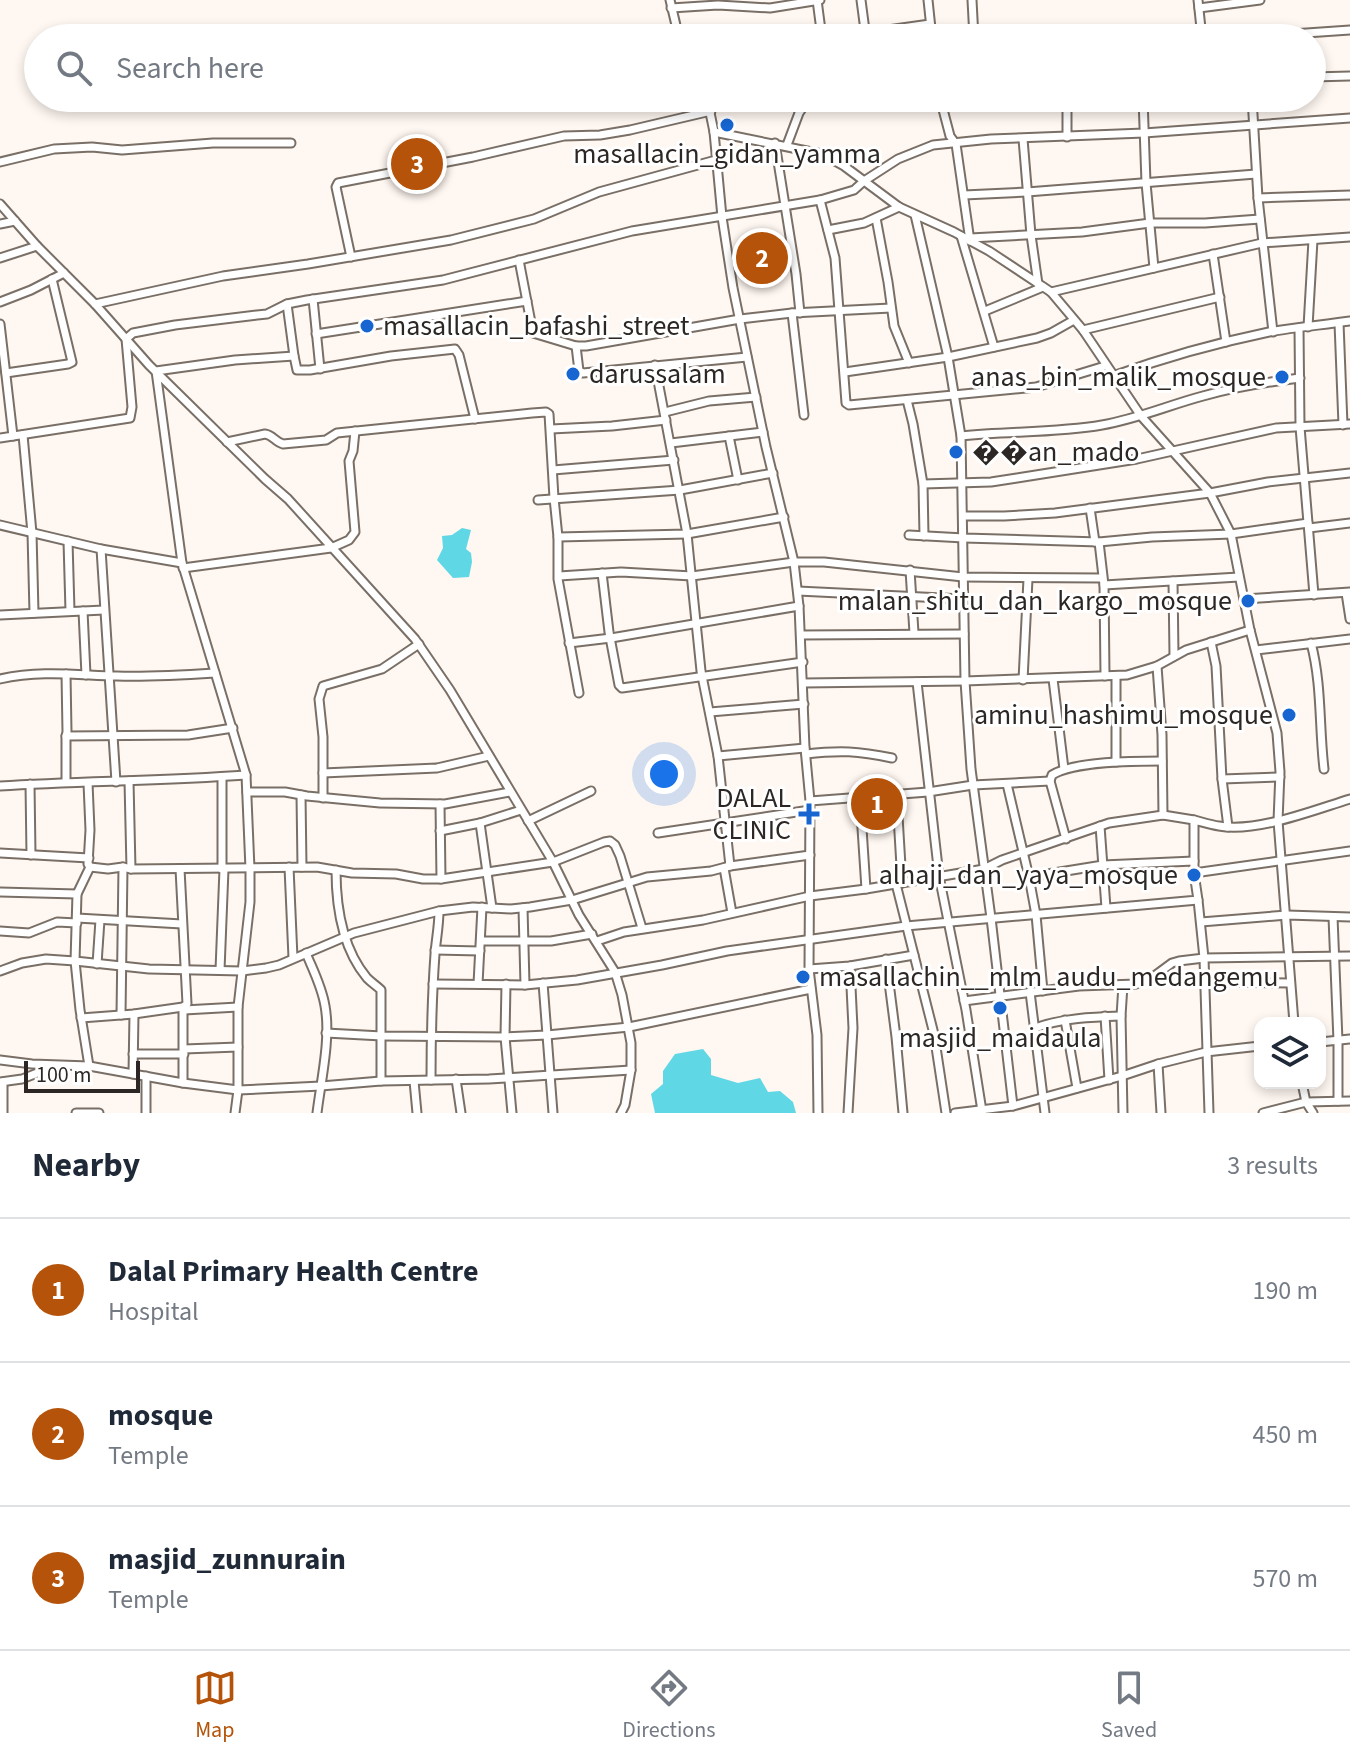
<!DOCTYPE html>
<meta charset="utf-8">
<style>
:root{--surface:#fff;--page:#f6f6f7;--text:#1f2937;--muted:#747a83;--line:#e0e1e3;--accent:#b45309}
body{margin:0;font-family:"Source Sans 3",sans-serif;background:var(--page);color:var(--text)}
.controls{position:absolute;right:24px;bottom:24px;display:grid;overflow:hidden;border-radius:16px;box-shadow:0 4px 12px #0003}
.controls button{width:72px;height:72px;display:grid;place-items:center;padding:0;border:0;border-bottom:2px solid var(--line);background:var(--surface);color:var(--text);font:40px sans-serif}
.scale{position:absolute;left:24px;bottom:20px;width:116px;box-sizing:border-box;padding-left:8px;border:4px solid #2c2724;border-top:0;font-size:22px;line-height:28px;white-space:nowrap;color:#2c2724;-webkit-text-stroke:6px #fff;paint-order:stroke}
.you{position:absolute;left:664px;top:774px;width:28px;height:28px;margin:-20px;border:6px solid #fff;border-radius:50%;background:#1a73e8;box-shadow:0 0 0 12px #1a73e833}
.badge{display:grid;place-items:center;width:52px;height:52px;border-radius:50%;background:var(--accent);color:#fff;font-size:26px;font-weight:700}
.pin{position:absolute;translate:-50% -50%;border:4px solid #fff;box-shadow:0 2px 8px #0006}
.list{margin:0;padding:0;list-style:none}
h2{display:flex;justify-content:space-between;align-items:center;height:104px;margin:0;padding:0 32px;font-size:34px}
h2 small{font-size:26px;font-weight:400;color:var(--muted)}
.list li{display:grid;grid-template-columns:52px 1fr auto;gap:24px;align-items:center;box-sizing:border-box;height:144px;padding:0 32px;border-top:2px solid var(--line)}
.list b{display:block;font-size:30px;white-space:nowrap}
.list p{margin:0;font-size:26px;white-space:nowrap;color:var(--muted)}
.list em{font-size:26px;font-style:normal;color:var(--muted)}
.icon{flex:none;width:44px;height:44px;fill:none;stroke:currentColor;stroke-width:2;stroke-linecap:round;stroke-linejoin:round}
.map{position:relative;flex:none;width:1350px;height:1113px;overflow:hidden}
.search{position:absolute;background:var(--surface);box-shadow:0 4px 12px #0003;left:24px;right:24px;top:24px;height:88px;display:flex;align-items:center;gap:20px;box-sizing:border-box;padding:0 28px;border-radius:44px;color:var(--muted);font-size:30px}
.sheet{height:536px;background:var(--surface)}
nav{display:flex;justify-content:space-around;align-items:center;box-sizing:border-box;height:112px;border-top:2px solid var(--line);background:var(--surface);font-size:22px;color:var(--muted)}
nav a{display:grid;justify-items:center;gap:4px}
nav .on{color:var(--accent)}
.map>svg:first-child{display:block}
.water{fill:#5fd7e5}
.lines{fill:none;stroke-linecap:round;stroke-linejoin:round}
.minor-casing{stroke:#796f66;stroke-width:11}
.minor{stroke:#fff;stroke-width:7}
.poi-dot{fill:#1765d0;stroke:#fff;stroke-width:3}
.labels{text-anchor:middle;dominant-baseline:central;stroke-width:6;stroke-linejoin:round;paint-order:stroke}
.poi-label{font-size:28px;fill:#2c2724;stroke:#fff;text-anchor:end}
</style>
<div class="map">
<svg width="1350" height="1113" viewBox="0 0 1350 1113">
<rect width="100%" height="100%" fill="#fff7f1"/>
<g class="water">
<path d="M462,528L471,530L466,549L471,553L472,562L469,577L453,578L437,560L443,548L442,536L452,535Z"/>
<path d="M703,1049L711,1059V1075L738,1083L760,1078L768,1092L780,1091L793,1102L796,1113H655L651,1094L663,1084V1071L675,1054Z"/>
</g>
<g class="lines">
<g class="minor-casing">
<g id="minor">
<path d="M670,0L679,38"/>
<path d="M817,0L822,38"/>
<path d="M861,0L866,38"/>
<path d="M928,0L932,38"/>
<path d="M972,0L974,38"/>
<path d="M1198,0L1202,38"/>
<path d="M671,8L718,5L770,8L820,0"/>
<path d="M1199,8L1260,0"/>
<path d="M831,38L930,24"/>
<path d="M1232,38L1350,30"/>
<path d="M1312,77L1350,76"/>
<path d="M707,98L714,132L722,217L733,288L766,447L794,562L799,606L805,748L810,801L809,969L817,1035L818,1113"/>
<path d="M940,98L950,136L956,144L970,241"/>
<path d="M1067,98V137"/>
<path d="M1143,98L1146,183L1154,268"/>
<path d="M1252,98L1258,198L1273,332"/>
<path d="M714,132L822,154L844,166L899,207L954,232L989,251L1051,292L1083,330L1141,416L1210,493L1231,534L1250,630L1277,733L1280,772L1278,821L1294,1023"/>
<path d="M1023,139L1031,235L1038,284"/>
<path d="M775,143L796,274L800,313"/>
<path d="M787,145L799,113L809,98"/>
<path d="M0,162L54,149L92,147L122,150L213,143H291"/>
<path d="M964,195L1027,192L1256,174"/>
<path d="M1258,198L1350,195"/>
<path d="M820,200L835,258L846,403L849,405L1036,387L1105,366"/>
<path d="M0,204L37,246L95,304L149,365L265,479L288,499L415,639L450,690L553,862L579,915L615,972L622,995L631,1043V1070L625,1105L621,1113"/>
<path d="M915,215L948,357L961,436L965,681L971,769L991,918L1013,1106"/>
<path d="M876,218L888,282L894,326L909,363"/>
<path d="M0,224L15,221"/>
<path d="M828,230L864,223L899,207"/>
<path d="M961,236L994,347"/>
<path d="M970,238L1082,232L1150,223H1205L1260,219"/>
<path d="M1213,254L1226,342"/>
<path d="M351,257L336,187L338,183L473,157L564,136L600,135L630,130L711,111"/>
<path d="M0,258L37,246"/>
<path d="M519,260L533,333L576,346H586L740,319L792,313L891,308"/>
<path d="M1051,292L1262,243L1350,237"/>
<path d="M313,299L320,369"/>
<path d="M0,302L31,290L64,273"/>
<path d="M95,304L223,276L308,264L451,240L534,219L599,192L716,160"/>
<path d="M287,304L294,356L297,370H310L391,356L455,349L459,355L475,419"/>
<path d="M985,311L1043,287"/>
<path d="M792,313L804,415"/>
<path d="M1339,323L1343,425"/>
<path d="M0,324L13,436"/>
<path d="M1308,327L1313,240"/>
<path d="M1299,328L1300,427L1314,595"/>
<path d="M1083,330L1220,297"/>
<path d="M316,334L527,301"/>
<path d="M576,346L579,371L583,373L747,357"/>
<path d="M655,365L687,534L701,671L718,756L730,866"/>
<path d="M845,372L948,357L1037,338L1051,333L1074,320"/>
<path d="M6,373L68,364L72,362L52,279"/>
<path d="M1113,376C1163,358 1216,343 1269,332C1296,327 1323,325 1350,321"/>
<path d="M907,400L913,424L923,484L924,536"/>
<path d="M665,412L709,401L756,397"/>
<path d="M551,429L612,426L666,420"/>
<path d="M23,435L32,533L34,613"/>
<path d="M729,436L738,480"/>
<path d="M961,436C1008,431 1056,433 1102,425C1137,419 1169,405 1203,396C1235,387 1267,382 1300,378"/>
<path d="M0,438L130,418L132,407L126,339L133,333L175,325L257,315L267,314L287,304L307,300L443,280L632,231L820,200L854,190L864,181L898,159L933,145L991,139L1144,133L1350,118"/>
<path d="M227,442L265,434C273,435 275,442 283,444L326,440L337,433L532,413L546,412L549,414L554,498L558,537V579L579,693"/>
<path d="M671,443L763,432"/>
<path d="M553,470L674,460"/>
<path d="M923,484L991,482L1017,478L1137,459L1276,428L1350,424"/>
<path d="M538,500L680,490L773,473"/>
<path d="M1090,508L1095,542"/>
<path d="M964,516H1004L1055,513L1210,493L1268,482L1350,473"/>
<path d="M0,525L101,549L182,563"/>
<path d="M1309,528L1350,523"/>
<path d="M909,535L964,538L1099,542L1152,537L1231,534L1308,523"/>
<path d="M558,537L687,534L784,517"/>
<path d="M68,541L70,611"/>
<path d="M1099,542L1104,585L1105,676"/>
<path d="M101,549L116,782"/>
<path d="M183,568L331,548L349,540L355,532L349,461L353,451L355,431"/>
<path d="M910,570L914,633"/>
<path d="M602,573L609,632L619,685L622,688L803,662"/>
<path d="M559,576L621,572L692,576L794,562H824L963,577L1102,578"/>
<path d="M1173,581L1174,656"/>
<path d="M1104,585L1239,577"/>
<path d="M798,591L963,599"/>
<path d="M1346,593L1350,619"/>
<path d="M1244,599L1350,592"/>
<path d="M83,611L86,675"/>
<path d="M0,615L104,610"/>
<path d="M801,635L964,634"/>
<path d="M1211,642L1216,666L1222,779L1228,827"/>
<path d="M569,643L611,638L799,606"/>
<path d="M1311,643C1322,684 1319,727 1324,769"/>
<path d="M1256,650L1350,639"/>
<path d="M1157,666L1162,735L1163,815"/>
<path d="M0,679C41,670 76,675 117,676C150,677 183,675 215,673"/>
<path d="M1053,679L1064,769"/>
<path d="M1023,680L1028,579"/>
<path d="M917,682L939,876L966,1010L982,1111"/>
<path d="M803,683L965,681L1127,675L1157,666L1186,650L1250,630"/>
<path d="M710,712L804,704"/>
<path d="M66,736L188,735L233,728"/>
<path d="M806,754C840,750 858,751 892,758"/>
<path d="M718,756L805,748"/>
<path d="M1116,762V676"/>
<path d="M323,773L437,768L489,756"/>
<path d="M1222,779L1280,777"/>
<path d="M129,781L131,869"/>
<path d="M66,782V736L67,732L66,674"/>
<path d="M88,783L90,830L88,864L90,867L77,894L75,961L80,1010L89,1066"/>
<path d="M30,784L31,855"/>
<path d="M1007,784L1029,877L1103,865L1194,861"/>
<path d="M0,786C82,781 164,781 246,775"/>
<path d="M247,792H285L307,796L380,803L445,804L510,792"/>
<path d="M301,795L302,867"/>
<path d="M323,798V737L319,699L323,686L382,669L419,644"/>
<path d="M860,798L866,889"/>
<path d="M810,801L928,792L973,785L1050,781"/>
<path d="M440,804L441,879"/>
<path d="M898,816L902,883"/>
<path d="M528,821L591,791"/>
<path d="M480,823L492,908"/>
<path d="M1100,826L1106,908"/>
<path d="M440,831L480,823L521,810"/>
<path d="M658,833L810,810"/>
<path d="M1066,839L1050,781L1052,775C1074,761 1135,761 1162,761"/>
<path d="M0,853L89,858"/>
<path d="M90,867L108,869L123,867L131,869L317,867L352,873L396,874L423,879H441L553,862L604,842L610,841L615,845L620,856L642,928"/>
<path d="M289,867L293,958"/>
<path d="M724,868L732,913"/>
<path d="M222,869V777"/>
<path d="M336,870C336,908 342,948 367,978C372,983 377,986 381,990V1081"/>
<path d="M1194,873L1350,851"/>
<path d="M1029,877L1036,915L1043,991"/>
<path d="M896,884L934,1034L946,1113"/>
<path d="M0,892L77,894"/>
<path d="M1198,900L1204,958L1209,1113"/>
<path d="M523,908L525,985"/>
<path d="M1333,917L1338,1041V1101"/>
<path d="M77,918L182,924"/>
<path d="M1201,922L1287,915L1350,917"/>
<path d="M0,931L29,933L57,922L77,923"/>
<path d="M481,941H551L592,934"/>
<path d="M597,941L624,932L703,920L810,896L866,889L984,869L1002,860L1109,823L1163,815L1194,820"/>
<path d="M435,950L480,951"/>
<path d="M306,953C313,970 322,987 325,1006C331,1038 321,1080 317,1113"/>
<path d="M886,959L896,1037L903,1113"/>
<path d="M97,964L100,920"/>
<path d="M809,969L850,966L914,955"/>
<path d="M220,970L224,869"/>
<path d="M0,971L22,963L46,959L75,961L149,969L242,971L266,968L279,965L354,933L439,911L473,907L511,909L530,907L572,900L647,877L711,871L730,866L810,855"/>
<path d="M1205,982L1290,983"/>
<path d="M543,983L553,1113"/>
<path d="M433,984L525,985L577,980L662,965L727,951L906,926L1198,900L1194,873V820C1202,822 1211,825 1219,826C1256,833 1314,810 1350,799"/>
<path d="M478,984L482,907"/>
<path d="M506,984L505,1037L512,1113"/>
<path d="M1123,985L1121,1016L1123,1113"/>
<path d="M1030,992L1045,1113"/>
<path d="M964,1001L1079,986L1136,984L1149,980L1172,963L1179,961L1204,958L1350,956"/>
<path d="M184,1010L238,1007"/>
<path d="M121,1015L123,867"/>
<path d="M1105,1016L1109,1080"/>
<path d="M81,1018L134,1014L183,1007L187,1004L180,869"/>
<path d="M1065,1020L1077,1088"/>
<path d="M1035,1028C1063,1018 1092,1017 1121,1016"/>
<path d="M326,1033L382,1036L505,1037L547,1035L629,1027L811,989"/>
<path d="M1320,1042L1350,1039"/>
<path d="M184,1049L238,1047"/>
<path d="M133,1054H184"/>
<path d="M0,1060L32,1064L89,1066L183,1083L238,1090L321,1086L381,1081L489,1079L631,1070"/>
<path d="M1158,1064L1161,1113"/>
<path d="M133,1074L134,1014"/>
<path d="M456,1079L461,1113"/>
<path d="M431,1080C431,1038 432,996 435,954C436,940 439,926 439,911"/>
<path d="M414,1081L417,1113"/>
<path d="M0,1082L22,1079L55,1066"/>
<path d="M3,1082V1113"/>
<path d="M183,1083V1007"/>
<path d="M1302,1083L1306,1102L1313,1113"/>
<path d="M76,1113H99"/>
<path d="M146,1113V1076"/>
<path d="M235,1113L238,1090V1007L250,902V869L246,775L182,563L156,371L235,360L294,356"/>
<path d="M848,1113L853,1028L850,966"/>
<path d="M955,1113L1013,1106L1122,1076L1158,1064L1206,1052L1260,1046"/>
<path d="M1263,1113L1306,1102L1350,1101"/>
</g>
</g>
<use href="#minor" class="minor"/>
</g>
<g class="poi-dot">
<circle cx="727" cy="125" r="8"/>
<circle cx="367" cy="326" r="8"/>
<circle cx="573" cy="374" r="8"/>
<circle cx="1282" cy="377" r="8"/>
<circle cx="956" cy="452" r="8"/>
<circle cx="1248" cy="601" r="8"/>
<circle cx="1289" cy="715" r="8"/>
<path d="M805 802h8v8h8v8h-8v8h-8v-8h-8v-8h8z"/>
<circle cx="1194" cy="875" r="8"/>
<circle cx="803" cy="977" r="8"/>
<circle cx="1000" cy="1008" r="8"/>
</g>
<g class="labels">
<g class="poi-label">
<text x="727" y="154" text-anchor="middle">masallacin_gidan_yamma</text>
<text x="383" y="326" text-anchor="start">masallacin_bafashi_street</text>
<text x="589" y="374" text-anchor="start">darussalam</text>
<text x="1266" y="377">anas_bin_malik_mosque</text>
<text x="972" y="452" text-anchor="start">��an_mado</text>
<text x="1232" y="601">malan_shitu_dan_kargo_mosque</text>
<text x="1273" y="715">aminu_hashimu_mosque</text>
<text x="791" y="798">DALAL<tspan x="791" dy="32">CLINIC</tspan></text>
<text x="1178" y="875">alhaji_dan_yaya_mosque</text>
<text x="819" y="977" text-anchor="start">masallachin__mlm_audu_medangemu</text>
<text x="1000" y="1038" text-anchor="middle">masjid_maidaula</text>
</g>
</g>
</svg>
<div class="controls">
<button><svg class="icon" aria-label="layers" viewBox="0 0 24 24"><path d="M12 4l9 5-9 5-9-5zM3 14l9 5 9-5"/></svg></button>
</div>
<div class="scale">100 m</div>
<div class="you"></div>
<div class="pin badge" style="left:877px;top:804px">1</div>
<div class="pin badge" style="left:762px;top:258px">2</div>
<div class="pin badge" style="left:417px;top:164px">3</div>
<div class="search"><svg class="icon" aria-label="search" viewBox="0 0 24 24"><circle cx="10" cy="10" r="6"/><path d="M15 15l6 6"/></svg>Search here</div>
</div>
<section class="sheet">
<h2>Nearby<small>3 results</small></h2>
<ul class="list">
<li><span class="badge">1</span><div><b>Dalal Primary Health Centre</b><p>Hospital</p></div><em>190 m</em></li>
<li><span class="badge">2</span><div><b>mosque</b><p>Temple</p></div><em>450 m</em></li>
<li><span class="badge">3</span><div><b>masjid_zunnurain</b><p>Temple</p></div><em>570 m</em></li>
</ul>
</section>
<nav>
<a class="on"><svg class="icon" aria-label="map" viewBox="0 0 24 24"><path d="M3 6l6-2 6 2 6-2v14l-6 2-6-2-6 2zM9 4v14M15 6v14"/></svg>Map</a>
<a><svg class="icon" aria-label="directions" viewBox="0 0 24 24"><path d="M12 3l9 9-9 9-9-9zM9 14v-3h6M13 9l2 2-2 2"/></svg>Directions</a>
<a><svg class="icon" aria-label="saved" viewBox="0 0 24 24"><path d="M7 4h10v16l-5-4-5 4z"/></svg>Saved</a>
</nav>
